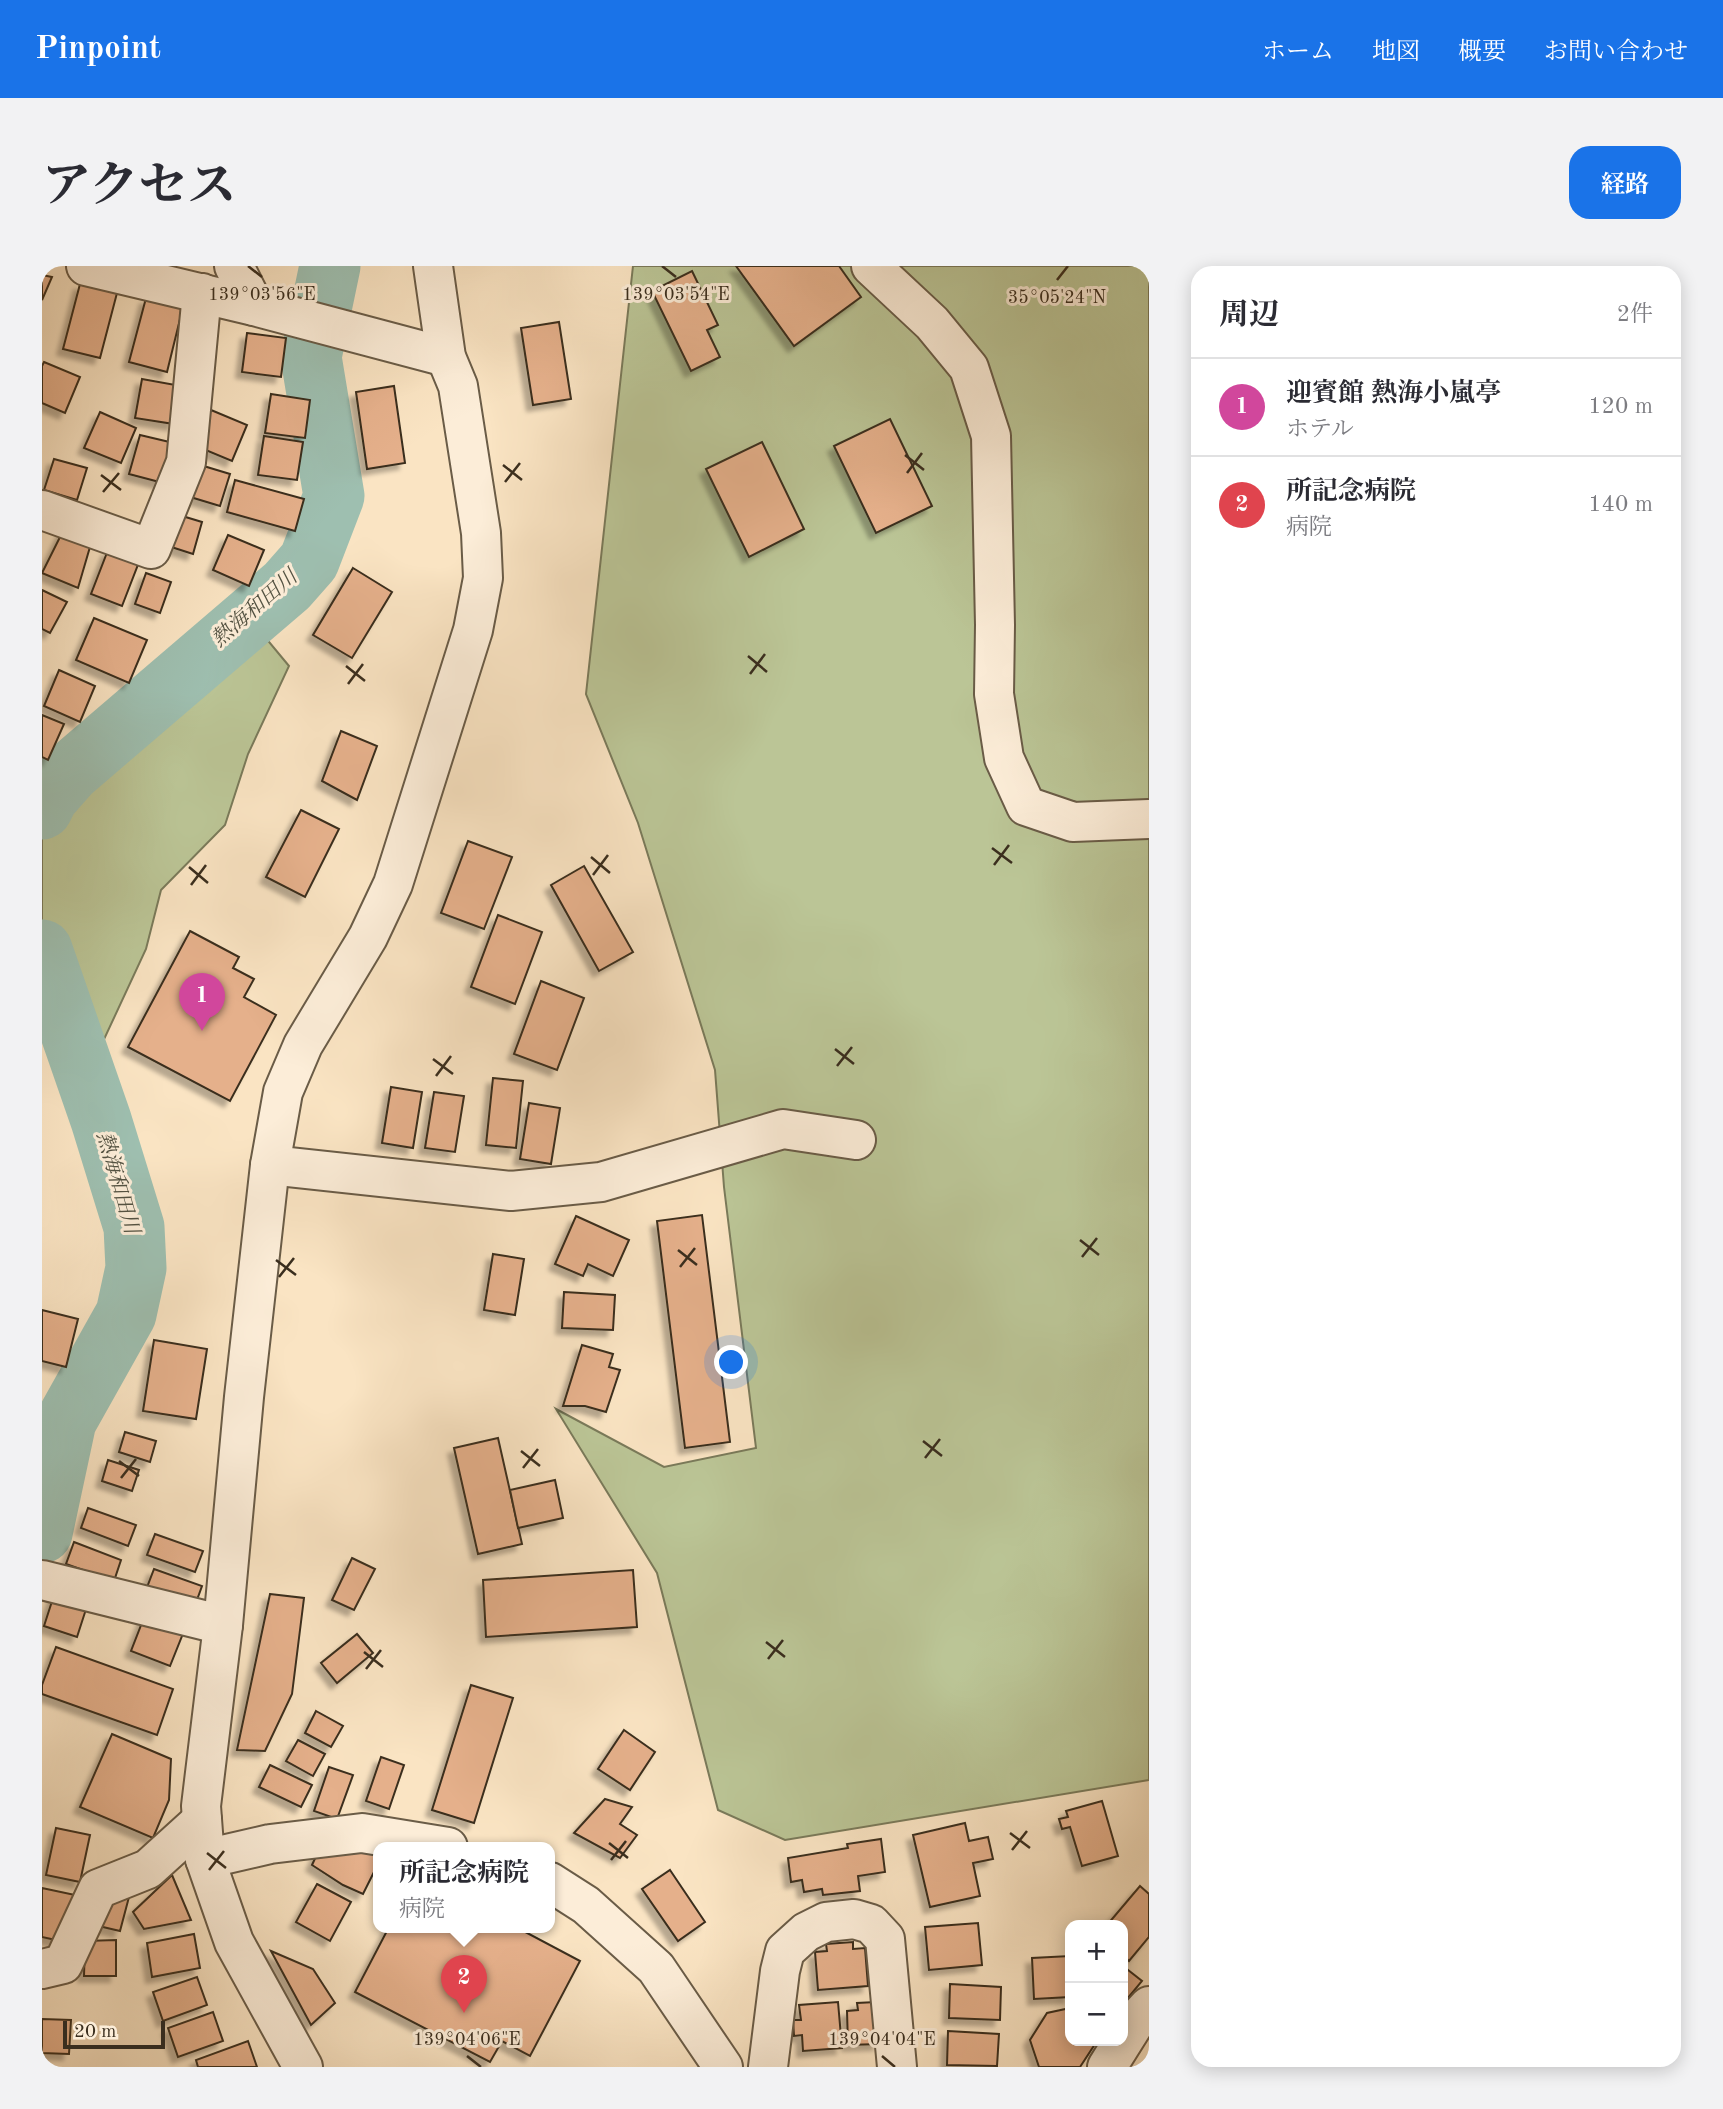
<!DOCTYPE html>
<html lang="ja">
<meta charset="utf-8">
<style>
:root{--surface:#fff;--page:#f2f2f3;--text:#2b2b33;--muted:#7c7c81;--line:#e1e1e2;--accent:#1a73e8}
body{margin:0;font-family:"Old Standard TT","Noto Serif JP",serif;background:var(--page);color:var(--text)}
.controls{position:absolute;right:21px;bottom:21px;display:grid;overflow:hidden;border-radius:14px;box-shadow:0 4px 18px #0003}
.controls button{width:63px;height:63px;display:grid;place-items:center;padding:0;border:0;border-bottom:2px solid var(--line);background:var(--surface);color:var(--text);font:35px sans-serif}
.scale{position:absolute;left:21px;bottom:18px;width:102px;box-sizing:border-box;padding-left:7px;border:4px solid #3a2e1e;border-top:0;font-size:19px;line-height:24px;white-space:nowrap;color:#3a2e1e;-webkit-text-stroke:5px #fcedd8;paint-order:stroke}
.you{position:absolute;left:690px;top:1097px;width:24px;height:24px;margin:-18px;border:5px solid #fff;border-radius:50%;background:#1a73e8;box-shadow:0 0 0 10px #1a73e833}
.badge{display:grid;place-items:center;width:46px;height:46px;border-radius:50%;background:var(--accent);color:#fff;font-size:23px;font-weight:700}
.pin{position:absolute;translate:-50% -58px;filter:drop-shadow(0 2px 4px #0008)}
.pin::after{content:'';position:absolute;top:37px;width:24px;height:21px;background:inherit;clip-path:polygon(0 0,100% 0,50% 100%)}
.popup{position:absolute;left:331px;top:1576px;width:182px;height:91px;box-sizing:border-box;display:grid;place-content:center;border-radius:14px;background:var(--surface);filter:drop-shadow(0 2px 5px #0005);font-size:23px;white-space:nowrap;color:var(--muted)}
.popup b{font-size:26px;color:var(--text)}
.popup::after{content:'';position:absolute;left:50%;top:100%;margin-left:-14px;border:14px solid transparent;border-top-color:var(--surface)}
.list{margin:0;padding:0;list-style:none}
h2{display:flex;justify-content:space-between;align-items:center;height:91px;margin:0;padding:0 28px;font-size:30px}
h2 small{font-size:23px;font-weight:400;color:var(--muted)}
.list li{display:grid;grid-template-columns:46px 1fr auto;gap:21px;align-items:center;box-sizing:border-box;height:98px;padding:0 28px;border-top:2px solid var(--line)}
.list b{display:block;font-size:26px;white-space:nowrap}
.list p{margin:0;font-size:23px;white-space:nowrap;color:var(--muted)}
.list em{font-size:23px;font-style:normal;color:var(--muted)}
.map{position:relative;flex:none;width:1107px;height:1801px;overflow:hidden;border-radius:21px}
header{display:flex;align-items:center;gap:42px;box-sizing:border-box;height:98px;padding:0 35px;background:var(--accent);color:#fff}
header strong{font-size:33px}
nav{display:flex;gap:38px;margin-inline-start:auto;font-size:24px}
.intro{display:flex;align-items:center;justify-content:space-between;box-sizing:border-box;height:168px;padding:0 42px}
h1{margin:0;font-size:49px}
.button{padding:18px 32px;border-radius:21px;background:var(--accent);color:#fff;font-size:24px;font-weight:700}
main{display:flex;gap:42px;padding:0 42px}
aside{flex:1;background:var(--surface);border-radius:21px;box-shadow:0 4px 18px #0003}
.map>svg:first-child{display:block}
.green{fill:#bbc596;stroke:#7a7a5a;stroke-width:2}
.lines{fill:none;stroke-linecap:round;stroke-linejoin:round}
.river{stroke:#9ebfb0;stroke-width:61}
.building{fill:#e5b08b;stroke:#3a2e1e;stroke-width:2;filter:url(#shadow)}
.minor-casing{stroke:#6a5c47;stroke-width:42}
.minor{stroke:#fcedd8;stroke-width:38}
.ticks{fill:none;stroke:#3a2e1e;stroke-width:2.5}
.labels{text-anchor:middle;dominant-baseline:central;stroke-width:6;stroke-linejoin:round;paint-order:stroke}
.water-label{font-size:21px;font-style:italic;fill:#535242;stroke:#fcedd8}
.ticks-label{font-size:18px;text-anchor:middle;fill:#3a2e1e;stroke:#fcedd8;stroke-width:6;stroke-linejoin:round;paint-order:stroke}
</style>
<header>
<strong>Pinpoint</strong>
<nav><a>ホーム</a><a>地図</a><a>概要</a><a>お問い合わせ</a></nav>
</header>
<div class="intro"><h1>アクセス</h1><a class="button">経路</a></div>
<main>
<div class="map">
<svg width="1107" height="1801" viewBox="0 0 1107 1801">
<defs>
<filter id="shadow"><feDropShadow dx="-6" dy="6" stdDeviation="2" flood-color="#0004"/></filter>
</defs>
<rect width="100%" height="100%" fill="#fae4c3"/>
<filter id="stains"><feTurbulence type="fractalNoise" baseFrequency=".00286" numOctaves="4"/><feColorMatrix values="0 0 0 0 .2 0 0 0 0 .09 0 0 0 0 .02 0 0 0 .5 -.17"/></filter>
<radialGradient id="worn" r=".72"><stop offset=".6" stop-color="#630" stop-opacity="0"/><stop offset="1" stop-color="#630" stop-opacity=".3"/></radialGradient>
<g class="green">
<path d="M591,0H1107V1514L743,1574L676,1544L615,1307L514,1143L622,1201L714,1182L682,921L673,804L596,557L544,428Z"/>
<path d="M185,371H223L247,400L206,488L183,559L119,624L104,683L44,812L0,698V537L11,509Z"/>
</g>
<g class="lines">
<g class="river">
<path d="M0,543L6,531L28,506L245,320L267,295L292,230L269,91L288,0"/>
<path d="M0,684L59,854L92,961L94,1002L84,1048L24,1155L0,1267"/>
</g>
</g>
<g class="building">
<path d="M694,0H797L819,31L752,80Z"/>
<path d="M650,5L676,59L665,64L678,91L649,105L610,25Z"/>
<path d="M0,9L10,11L0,34Z"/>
<path d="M38,18L75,27L58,92L21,83Z"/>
<path d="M104,32L141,41L125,106L87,96Z"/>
<path d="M517,56L529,133L491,139L479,62Z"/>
<path d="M205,67L244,72L239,111L200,106Z"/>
<path d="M2,96L38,111L23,147L0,137V100Z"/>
<path d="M100,113L139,120L132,158L93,152Z"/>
<path d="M352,120L363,197L325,203L314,126Z"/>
<path d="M229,128L268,134L263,172L223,167Z"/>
<path d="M169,144L205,159L190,195L154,180Z"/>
<path d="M58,146L94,162L79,197L42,182Z"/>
<path d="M848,153L890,240L834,267L792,180Z"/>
<path d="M98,169L136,178L125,218L87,208Z"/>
<path d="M222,170L261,176L255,214L216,209Z"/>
<path d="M720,176L762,263L707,291L664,203Z"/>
<path d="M12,193L45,202L35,234L2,224Z"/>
<path d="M155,198L188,208L178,240L145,230Z"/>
<path d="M193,214L262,233L253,265L185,246Z"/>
<path d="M127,246L160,256L151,288L117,277Z"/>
<path d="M22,263L50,274L36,322L0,307Z"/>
<path d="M186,269L222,284L207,320L171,304Z"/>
<path d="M66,284L97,296L80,340L49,328Z"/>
<path d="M311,302L350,326L310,392L271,369Z"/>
<path d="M104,307L129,316L118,347L93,338Z"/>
<path d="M0,324L25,336L8,367L0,363Z"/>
<path d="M52,352L105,374L87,417L34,394Z"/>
<path d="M17,404L53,420L38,456L2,440Z"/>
<path d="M0,449L22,458L6,494L0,491Z"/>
<path d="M299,465L335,480L315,534L280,515Z"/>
<path d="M259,544L297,563L263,631L224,611Z"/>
<path d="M426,575L470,591L442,663L399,647Z"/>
<path d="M542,600L591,686L557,705L509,619Z"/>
<path d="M456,649L500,666L473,738L429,721Z"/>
<path d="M148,665L197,691L191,702L212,713L202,731L234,749L188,835L86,781Z"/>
<path d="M499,715L542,732L515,804L472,788Z"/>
<path d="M451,812L481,815L474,882L444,879Z"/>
<path d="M349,821L380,826L371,882L340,877Z"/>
<path d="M392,826L422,830L413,886L383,882Z"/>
<path d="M487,837L518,842L509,898L478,893Z"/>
<path d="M660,949L688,1176L643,1182L615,955Z"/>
<path d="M534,950L587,974L571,1010L546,998L541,1010L513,998Z"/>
<path d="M451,988L482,993L473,1049L442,1044Z"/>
<path d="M522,1026L573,1029L571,1064L520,1062Z"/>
<path d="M0,1044L36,1053L24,1101L0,1095Z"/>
<path d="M112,1074L165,1083L154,1153L101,1145Z"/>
<path d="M540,1079L571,1088L567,1101L578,1104L564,1146L543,1140H521Z"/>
<path d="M83,1166L114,1175L108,1196L77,1186Z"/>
<path d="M456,1172L480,1278L436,1288L412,1182Z"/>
<path d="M66,1194L97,1204L90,1225L60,1215Z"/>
<path d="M513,1214L521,1252L476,1262L468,1224Z"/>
<path d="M46,1242L94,1259L86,1280L39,1262Z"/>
<path d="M113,1268L161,1285L153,1306L105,1289Z"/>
<path d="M32,1276L79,1294L72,1315L24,1298Z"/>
<path d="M310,1292L333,1303L312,1344L290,1334Z"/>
<path d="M112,1303L160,1320L152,1342L104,1324Z"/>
<path d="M591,1304L595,1361L444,1371L441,1314Z"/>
<path d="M13,1326L46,1337L35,1371L2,1360Z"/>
<path d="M228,1328L262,1332L250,1428L223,1485L195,1484Z"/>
<path d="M103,1349L142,1365L128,1400L89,1385Z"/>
<path d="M315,1368L331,1387L295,1417L279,1397Z"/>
<path d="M14,1381L131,1423L115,1469L0,1428V1419Z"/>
<path d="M429,1419L471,1432L432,1557L390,1544Z"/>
<path d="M274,1445L301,1460L289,1481L263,1467Z"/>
<path d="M582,1464L613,1486L588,1524L556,1503Z"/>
<path d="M70,1468L129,1493L127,1534L111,1572L38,1541Z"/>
<path d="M256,1474L283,1488L271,1510L244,1495Z"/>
<path d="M339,1491L362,1499L347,1543L324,1535Z"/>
<path d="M228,1499L270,1519L259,1541L217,1521Z"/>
<path d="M287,1501L311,1509L295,1553L272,1545Z"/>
<path d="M563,1533L590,1541L578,1558L595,1569L578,1592L532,1567Z"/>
<path d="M1060,1535L1076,1590L1040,1600L1028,1561L1020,1563L1017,1553L1026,1551L1024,1545Z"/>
<path d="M923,1557L927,1575L946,1571L951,1593L931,1597L938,1630L888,1641L871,1569Z"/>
<path d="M14,1562L48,1569L38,1616L4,1609Z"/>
<path d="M839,1573L843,1606L816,1610L818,1625L781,1629L780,1623L762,1626L760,1614L749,1616L746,1592L806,1582L805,1578Z"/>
<path d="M318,1581L336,1590V1598L321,1628L301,1619L270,1599L276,1586Z"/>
<path d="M628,1604L663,1656L636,1675L600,1623Z"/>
<path d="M130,1609L149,1654L102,1663L91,1646Z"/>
<path d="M275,1618L309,1636L288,1675L254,1656Z"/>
<path d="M1098,1620L1107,1628V1671L1087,1695L1081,1689V1659H1065Z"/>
<path d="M0,1622L33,1629L23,1676L0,1671Z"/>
<path d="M56,1623L87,1631L78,1665L48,1658Z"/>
<path d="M936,1657L940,1699L887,1704L883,1661Z"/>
<path d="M347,1661H474L538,1695L488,1790L460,1775L448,1796L313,1726Z"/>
<path d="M152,1668L158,1702L110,1711L105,1677Z"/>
<path d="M74,1674V1710H42L43,1675Z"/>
<path d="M811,1676V1683L823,1682L826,1720L776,1724L773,1686L785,1685L784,1678Z"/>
<path d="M229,1685L271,1703L293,1737L269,1759Z"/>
<path d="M1028,1690V1731L992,1733L990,1692Z"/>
<path d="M1081,1700L1100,1715L1081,1738Z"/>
<path d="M155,1711L165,1739L121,1755L111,1726Z"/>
<path d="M908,1718L959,1721L958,1754L907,1752Z"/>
<path d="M796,1736L800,1782L761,1785L760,1769L752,1770L751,1754H759L757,1739Z"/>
<path d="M834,1736L837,1778L806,1779L805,1745L816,1744L815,1737Z"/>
<path d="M1028,1742V1775H1055L1038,1801H997L988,1774L1005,1747Z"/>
<path d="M171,1746L181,1775L136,1791L126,1762Z"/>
<path d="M0,1753L29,1754L27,1788L0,1787Z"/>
<path d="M906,1765L957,1768L955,1800L905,1799Z"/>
<path d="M206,1775L215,1801H156L154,1794Z"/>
</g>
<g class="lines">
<g class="minor-casing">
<g id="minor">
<path d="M44,0L212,40L404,91"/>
<path d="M192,0L212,40"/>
<path d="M829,0L890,57L927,102L949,170L953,359L952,428L962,492L984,540L1031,556L1107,553"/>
<path d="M0,244L109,283L144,196L160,27"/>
<path d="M228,899L469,925L559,916L741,863L814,874"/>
<path d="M0,1314L181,1359"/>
<path d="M163,1593L228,1578L320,1567L406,1581"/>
<path d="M508,1616L544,1639L614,1702L681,1801"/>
<path d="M0,1703L21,1698L56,1623L106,1603L160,1554"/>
<path d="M261,1801L192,1676L163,1593L159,1540L181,1359L202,1131L228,899L241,826L261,779L326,671L351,618L431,364L441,312L439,267L416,120L404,91L391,0"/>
<path d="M726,1801L738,1705L743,1685L764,1666L784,1656L812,1653L829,1658L843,1673L855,1801"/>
<path d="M1065,1801L1095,1753L1107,1740"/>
</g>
</g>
<use href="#minor" class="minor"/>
</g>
<path class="ticks" d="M206,0L220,11M620,0L634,11M1015,14L1026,0M863,189L882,204M461,199L480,214M865,207L880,187M59,209L79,224M463,216L478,197M61,226L77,207M706,390L725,406M304,400L323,415M708,408L723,388M306,418L321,398M950,582L970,597M549,591L568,607M952,599L967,579M147,601L166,617M551,609L566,589M149,619L164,599M793,783L812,798M391,793L411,808M795,800L810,781M394,810L409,790M1038,974L1057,989M636,984L655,999M1040,991L1055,972M234,994L254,1009M638,1001L653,982M237,1011L252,992M881,1175L900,1190M479,1185L498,1200M883,1192L898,1173M77,1195L97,1210M481,1202L496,1183M79,1212L94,1193M724,1376L743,1391M322,1386L341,1401M726,1393L741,1374M324,1403L339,1384M968,1567L988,1582M567,1577L586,1592M970,1584L985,1565M165,1587L184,1602M569,1594L584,1575M167,1604L182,1585M425,1790L439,1801M840,1790L853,1801"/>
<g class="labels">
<g class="water-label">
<text transform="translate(213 343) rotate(-41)">熱海和田川</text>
<text transform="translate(75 917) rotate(74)">熱海和田川</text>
</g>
</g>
<g class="ticks-label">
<text x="220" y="34">139°03'56"E</text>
<text x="634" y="34">139°03'54"E</text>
<text x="1015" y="37">35°05'24"N</text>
<text x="425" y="1779">139°04'06"E</text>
<text x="840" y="1779">139°04'04"E</text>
</g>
<rect width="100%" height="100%" filter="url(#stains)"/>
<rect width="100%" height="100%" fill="url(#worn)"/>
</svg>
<div class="controls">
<button>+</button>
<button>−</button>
</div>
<div class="scale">20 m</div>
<div class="you"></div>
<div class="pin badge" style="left:160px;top:765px;background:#d1479c">1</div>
<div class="pin badge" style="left:422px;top:1747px;background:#e0444e">2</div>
<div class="popup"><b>所記念病院</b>病院</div>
</div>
<aside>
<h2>周辺<small>2件</small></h2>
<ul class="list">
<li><span class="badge" style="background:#d1479c">1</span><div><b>迎賓館 熱海小嵐亭</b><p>ホテル</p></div><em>120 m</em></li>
<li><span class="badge" style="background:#e0444e">2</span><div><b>所記念病院</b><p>病院</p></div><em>140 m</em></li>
</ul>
</aside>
</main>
